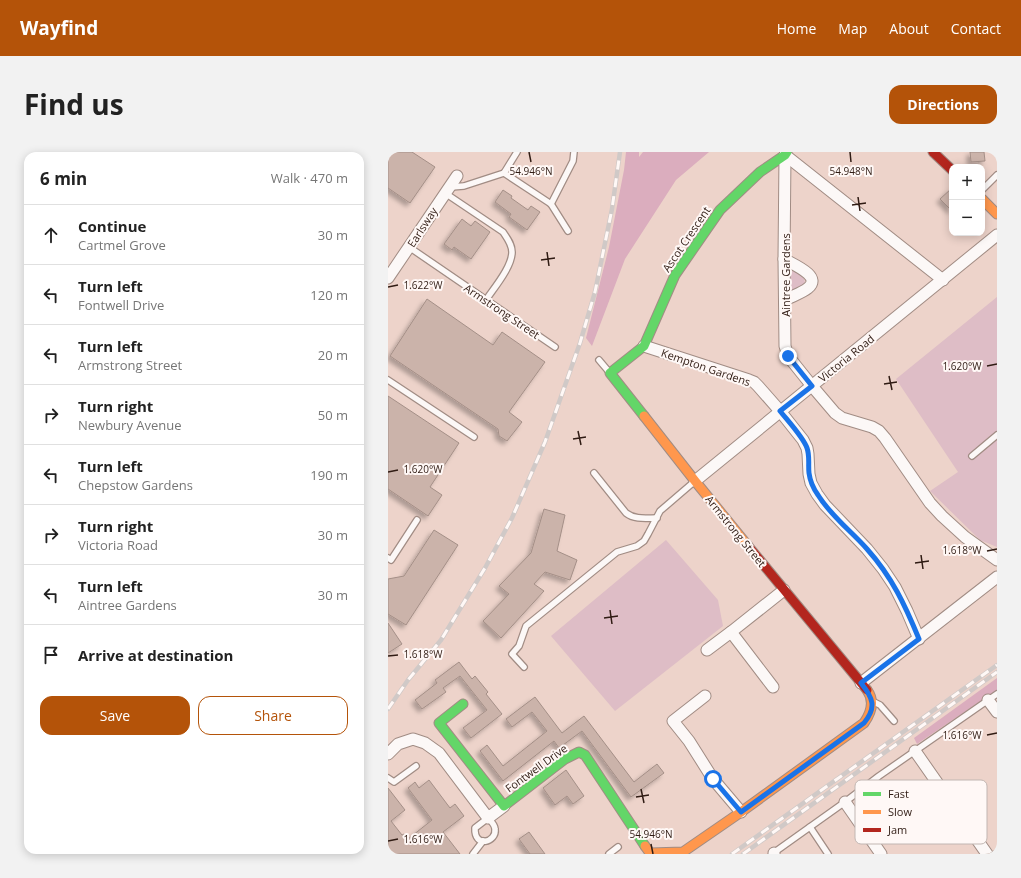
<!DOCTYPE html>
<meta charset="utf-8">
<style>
:root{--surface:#fff;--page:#f2f2f2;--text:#222;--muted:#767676;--line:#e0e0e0;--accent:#b45309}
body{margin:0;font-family:"Open Sans",sans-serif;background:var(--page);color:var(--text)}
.controls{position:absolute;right:12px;top:12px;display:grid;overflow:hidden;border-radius:8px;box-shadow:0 2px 10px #0003}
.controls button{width:36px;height:36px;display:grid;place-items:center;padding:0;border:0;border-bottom:1px solid var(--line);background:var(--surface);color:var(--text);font:20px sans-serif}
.stop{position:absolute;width:12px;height:12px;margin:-9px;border:3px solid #1a73e8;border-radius:50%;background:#fff}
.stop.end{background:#1a73e8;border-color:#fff;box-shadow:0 1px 4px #0008}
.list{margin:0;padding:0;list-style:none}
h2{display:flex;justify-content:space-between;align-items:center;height:52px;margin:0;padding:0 16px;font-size:17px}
h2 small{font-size:13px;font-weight:400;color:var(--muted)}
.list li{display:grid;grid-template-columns:26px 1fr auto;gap:12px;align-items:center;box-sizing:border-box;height:60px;padding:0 16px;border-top:1px solid var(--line)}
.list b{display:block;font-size:15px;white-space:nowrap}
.list p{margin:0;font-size:13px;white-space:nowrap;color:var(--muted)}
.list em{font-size:13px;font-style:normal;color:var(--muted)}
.actions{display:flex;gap:8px;padding:12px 16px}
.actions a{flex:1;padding:9px 0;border:1px solid var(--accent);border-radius:12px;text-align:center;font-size:14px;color:var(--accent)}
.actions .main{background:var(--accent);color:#fff}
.icon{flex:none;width:22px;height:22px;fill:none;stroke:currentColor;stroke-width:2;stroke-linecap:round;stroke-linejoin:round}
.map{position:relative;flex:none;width:609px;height:702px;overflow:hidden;border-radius:12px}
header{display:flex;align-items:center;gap:24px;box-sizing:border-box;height:56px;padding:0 20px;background:var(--accent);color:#fff}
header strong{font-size:19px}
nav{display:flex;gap:22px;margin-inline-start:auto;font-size:14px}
.intro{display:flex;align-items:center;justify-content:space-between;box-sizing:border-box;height:96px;padding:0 24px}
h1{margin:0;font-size:28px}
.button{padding:10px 18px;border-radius:12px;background:var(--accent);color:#fff;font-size:14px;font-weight:700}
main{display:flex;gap:24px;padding:0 24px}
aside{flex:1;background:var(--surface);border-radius:12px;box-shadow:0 2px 10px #0003}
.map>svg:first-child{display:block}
.green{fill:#debdc6}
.forest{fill:#dbadbe}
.building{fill:#cbb3aa;stroke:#a48f87;filter:url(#shadow)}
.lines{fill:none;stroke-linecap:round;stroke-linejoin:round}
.lane-casing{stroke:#a18c84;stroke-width:8}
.street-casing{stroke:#a18c84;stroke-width:13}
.fast-casing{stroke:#a18c84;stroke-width:11}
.slow-casing{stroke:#a18c84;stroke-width:11}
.jam-casing{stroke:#a18c84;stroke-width:11}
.lane{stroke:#fcf8f7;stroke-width:5.5}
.street{stroke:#fcf8f7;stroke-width:11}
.fast{stroke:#63d668;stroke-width:9}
.slow{stroke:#ff974d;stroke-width:9}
.jam{stroke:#b3261e;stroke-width:9}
.rail-casing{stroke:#d0c9c7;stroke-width:4.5}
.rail{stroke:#fff8f6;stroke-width:3;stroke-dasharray:9;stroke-linecap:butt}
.route{stroke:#1a73e8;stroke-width:5}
.ticks{fill:none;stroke:#301c14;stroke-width:1.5}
.labels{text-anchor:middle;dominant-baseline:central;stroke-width:4;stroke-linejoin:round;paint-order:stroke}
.street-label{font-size:11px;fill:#301c14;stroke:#fff8f6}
.key{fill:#fff8f6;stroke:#c1b6b2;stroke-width:1}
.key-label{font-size:11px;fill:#301c14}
.ticks-label{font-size:10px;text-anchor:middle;fill:#301c14;stroke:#fff8f6;stroke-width:4;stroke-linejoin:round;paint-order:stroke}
</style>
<header>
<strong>Wayfind</strong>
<nav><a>Home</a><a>Map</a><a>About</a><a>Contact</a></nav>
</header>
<div class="intro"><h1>Find us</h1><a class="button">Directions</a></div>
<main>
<aside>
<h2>6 min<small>Walk · 470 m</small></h2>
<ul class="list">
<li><svg class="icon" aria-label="ahead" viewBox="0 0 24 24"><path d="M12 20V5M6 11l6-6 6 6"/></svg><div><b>Continue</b><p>Cartmel Grove</p></div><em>30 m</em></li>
<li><svg class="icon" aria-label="left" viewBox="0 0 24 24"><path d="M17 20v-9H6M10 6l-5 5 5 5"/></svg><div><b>Turn left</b><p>Fontwell Drive</p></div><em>120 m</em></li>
<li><svg class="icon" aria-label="left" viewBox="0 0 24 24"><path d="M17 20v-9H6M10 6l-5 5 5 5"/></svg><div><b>Turn left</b><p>Armstrong Street</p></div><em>20 m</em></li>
<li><svg class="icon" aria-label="right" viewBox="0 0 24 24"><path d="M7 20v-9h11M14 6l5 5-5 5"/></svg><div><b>Turn right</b><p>Newbury Avenue</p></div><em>50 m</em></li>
<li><svg class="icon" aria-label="left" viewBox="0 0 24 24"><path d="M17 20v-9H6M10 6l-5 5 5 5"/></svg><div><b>Turn left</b><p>Chepstow Gardens</p></div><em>190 m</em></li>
<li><svg class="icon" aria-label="right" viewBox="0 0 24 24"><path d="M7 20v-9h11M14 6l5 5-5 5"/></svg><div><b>Turn right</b><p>Victoria Road</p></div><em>30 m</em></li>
<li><svg class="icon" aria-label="left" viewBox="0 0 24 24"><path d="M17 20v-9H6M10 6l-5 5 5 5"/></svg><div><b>Turn left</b><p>Aintree Gardens</p></div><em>30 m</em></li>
<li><svg class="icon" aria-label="arrive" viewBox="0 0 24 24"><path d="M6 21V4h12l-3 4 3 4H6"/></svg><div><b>Arrive at destination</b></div></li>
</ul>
<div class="actions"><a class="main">Save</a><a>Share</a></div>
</aside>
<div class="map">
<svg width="609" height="702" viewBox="0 0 609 702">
<defs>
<filter id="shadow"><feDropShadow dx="-3.5" dy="3.5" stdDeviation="2" flood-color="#0004"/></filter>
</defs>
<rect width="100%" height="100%" fill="#edd3ca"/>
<g class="green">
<path d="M406,116L415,123L417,131L411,136L400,140V119Z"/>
<path d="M609,145V395L592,388L542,339L570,320L508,227Z"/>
<path d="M278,388L330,448L335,474L227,559L163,484Z"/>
</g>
<g class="forest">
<path d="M238,0H251V5L255,0H321L288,28L237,107L204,194L198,186L221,95L236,18Z"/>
<path d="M609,526V538L529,592L526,586Z"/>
</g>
<g class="building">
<path d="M0,0H24L47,15L22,51L0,36Z"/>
<path d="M582,0H596L597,9L583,10Z"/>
<path d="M564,36V59L552,47Z"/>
<path d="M115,38L124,44L123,46L140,58L143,54L152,60L139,78L121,65L123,62L107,50Z"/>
<path d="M74,67L83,74L87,69L102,80L83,107L66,95L64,98L56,92Z"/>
<path d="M39,147L105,193L114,180L157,210L121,260L134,270L119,289L111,284L110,277L2,204Z"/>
<path d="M0,244L71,291L42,335L54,343L40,364L0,337Z"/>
<path d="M156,357L177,363L169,399L189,408L182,428L157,420L146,432L156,439L113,486L95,469L121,442L111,434L143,401Z"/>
<path d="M46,378L70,393L18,473L0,462V427L16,424Z"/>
<path d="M0,471L14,492L0,501Z"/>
<path d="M71,510L84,527L87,524L100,540L98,542L114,562L83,586L75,576L99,558L72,524L55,536L58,540L34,557L27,548L49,531L47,528Z"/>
<path d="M147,545L174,581L196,564L246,630L269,612L276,621L243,645L194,579L171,596L166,589L115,629L92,599L99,593L115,614L159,579L144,560L124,575L118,567Z"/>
<path d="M178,618L196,644L185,652L179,644L167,653L155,636Z"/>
<path d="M41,628L62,656L67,652L76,664L55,680L72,702H0V636L17,658L3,669L14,683L16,682L20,687L44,668L20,636L27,630L31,636Z"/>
<path d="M141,680L157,702H142L131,687Z"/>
</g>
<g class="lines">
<g class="lane-casing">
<g id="lane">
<path d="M116,21L129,0"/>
<path d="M63,35L76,34L116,21L163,52L180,79"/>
<path d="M594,38L609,23"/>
<path d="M57,41L115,80C119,86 124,92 124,100C124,115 106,136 98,148"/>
<path d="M163,52L185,9L186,0"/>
<path d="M21,95L167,195"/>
<path d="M211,208L222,221"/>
<path d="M0,228L86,285"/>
<path d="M584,304L609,283"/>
<path d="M206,321L238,361C247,368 258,366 269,366"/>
<path d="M0,406L3,408L29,368"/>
<path d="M136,515L124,502L131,494L138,474L229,400L249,394L256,389L260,382L272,359L307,329"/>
<path d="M486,550L492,553L506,569"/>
<path d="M0,626L6,630L28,614"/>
<path d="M100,666C103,669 107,673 107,677C109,690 86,697 87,676Z"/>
<path d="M422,675L440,702"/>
<path d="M85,702L95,689"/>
<path d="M221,702L230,695"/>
<path d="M384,702L457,650L491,624L609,542"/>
<path d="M607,702L609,701"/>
</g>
</g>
<g class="street-casing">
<g id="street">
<path d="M397,3L396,107L397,194L400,204L424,234L447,261L454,266L484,275L491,279L497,286L542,351L554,364L577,385L609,408"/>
<path d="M397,3L555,128"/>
<path d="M396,107C404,112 435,124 420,136C414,141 404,144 397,148"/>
<path d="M0,126L69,24"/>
<path d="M256,194L361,228L366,230L370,234L392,259L415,288L419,296L420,302L421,322L423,331L429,342L437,353L479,397L495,417L507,435L519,459L531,487"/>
<path d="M307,329L609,83"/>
<path d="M343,480L385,535"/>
<path d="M319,498L343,480L396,438"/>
<path d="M473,531L609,425"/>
<path d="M317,544L285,569L301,589L325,627L353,660"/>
<path d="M600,548L609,560"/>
<path d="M527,599L599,702"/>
<path d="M0,602L10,592L25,587L37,591L51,601L100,666L116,654"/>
<path d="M457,650L493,702"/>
<path d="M386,701V702"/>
</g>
</g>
<g class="fast-casing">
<g id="fast">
<path d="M256,264L222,221L256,194L287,123L332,58L372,20L397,3L399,0"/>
<path d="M75,552L51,571L116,654L177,607L191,600L197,603L257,694"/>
</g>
</g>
<g class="slow-casing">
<g id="slow">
<path d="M594,47L609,62"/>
<path d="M256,264L307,329L360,394"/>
<path d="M257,694L262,701L295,700L353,660L476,571C483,561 487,549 479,538"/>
</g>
</g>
<g class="jam-casing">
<g id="jam">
<path d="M545,0L564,18"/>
<path d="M360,394L479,538"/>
</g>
</g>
<use href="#lane" class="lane"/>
<use href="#street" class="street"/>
<use href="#fast" class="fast"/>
<use href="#slow" class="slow"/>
<use href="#jam" class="jam"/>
<g class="rail-casing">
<g id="rail">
<path d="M0,557L20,528L53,488L97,416L124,366L157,290L192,191L207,140L224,57L232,0"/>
<path d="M344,702L609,513"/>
<path d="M355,702L609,520"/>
</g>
</g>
<use href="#rail" class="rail"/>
</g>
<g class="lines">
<path class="route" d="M325,627L353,660L476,571C489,555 485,546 473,531L531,487C517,453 504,425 479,397C463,379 443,364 430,343C425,336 422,329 421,321C420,313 422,304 419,296C415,285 400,269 392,259L424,234L400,204"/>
</g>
<path class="ticks" d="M141,0L143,10M462,0L463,10M470,45L472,59M464,53L478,51M159,100L161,114M153,108L167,106M0,135L10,133M599,214L609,212M501,224L504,238M496,232L509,230M190,279L193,293M185,287L198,285M0,320L10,318M599,399L609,397M533,403L535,417M527,411L541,409M222,458L224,472M216,466L230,464M0,504L10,503M599,583L609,581M253,637L256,651M248,645L261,643M0,689L10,687M263,692L265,702"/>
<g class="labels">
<g class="street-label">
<text transform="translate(34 75) rotate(-57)">Earlsway</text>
<text transform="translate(298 87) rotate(-56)">Ascot Crescent</text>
<text transform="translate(397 123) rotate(-90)">Aintree Gardens</text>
<text transform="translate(114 159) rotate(34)">Armstrong Street</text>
<text transform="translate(458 206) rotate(-39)">Victoria Road</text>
<text transform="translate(318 215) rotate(19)">Kempton Gardens</text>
<text transform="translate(348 379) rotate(51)">Armstrong Street</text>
<text transform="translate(148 616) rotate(-36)">Fontwell Drive</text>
</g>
</g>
<rect x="467" y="628" width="132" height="64" rx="6" class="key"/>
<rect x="475" y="640" width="18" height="4" fill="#63d668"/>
<rect x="475" y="658" width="18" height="4" fill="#ff974d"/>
<rect x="475" y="676" width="18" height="4" fill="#b3261e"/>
<g class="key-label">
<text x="500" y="646">Fast</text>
<text x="500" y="664">Slow</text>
<text x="500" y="682">Jam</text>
</g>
<g class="ticks-label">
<text x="143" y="23">54.946°N</text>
<text x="463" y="23">54.948°N</text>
<text x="35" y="137">1.622°W</text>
<text x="574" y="218">1.620°W</text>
<text x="35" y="321">1.620°W</text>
<text x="574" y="402">1.618°W</text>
<text x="35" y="506">1.618°W</text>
<text x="574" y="587">1.616°W</text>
<text x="263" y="686">54.946°N</text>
<text x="35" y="691">1.616°W</text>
</g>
</svg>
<div class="controls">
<button>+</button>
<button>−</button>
</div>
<div class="stop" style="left:325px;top:627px"></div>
<div class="stop end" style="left:400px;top:204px"></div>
</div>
</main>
